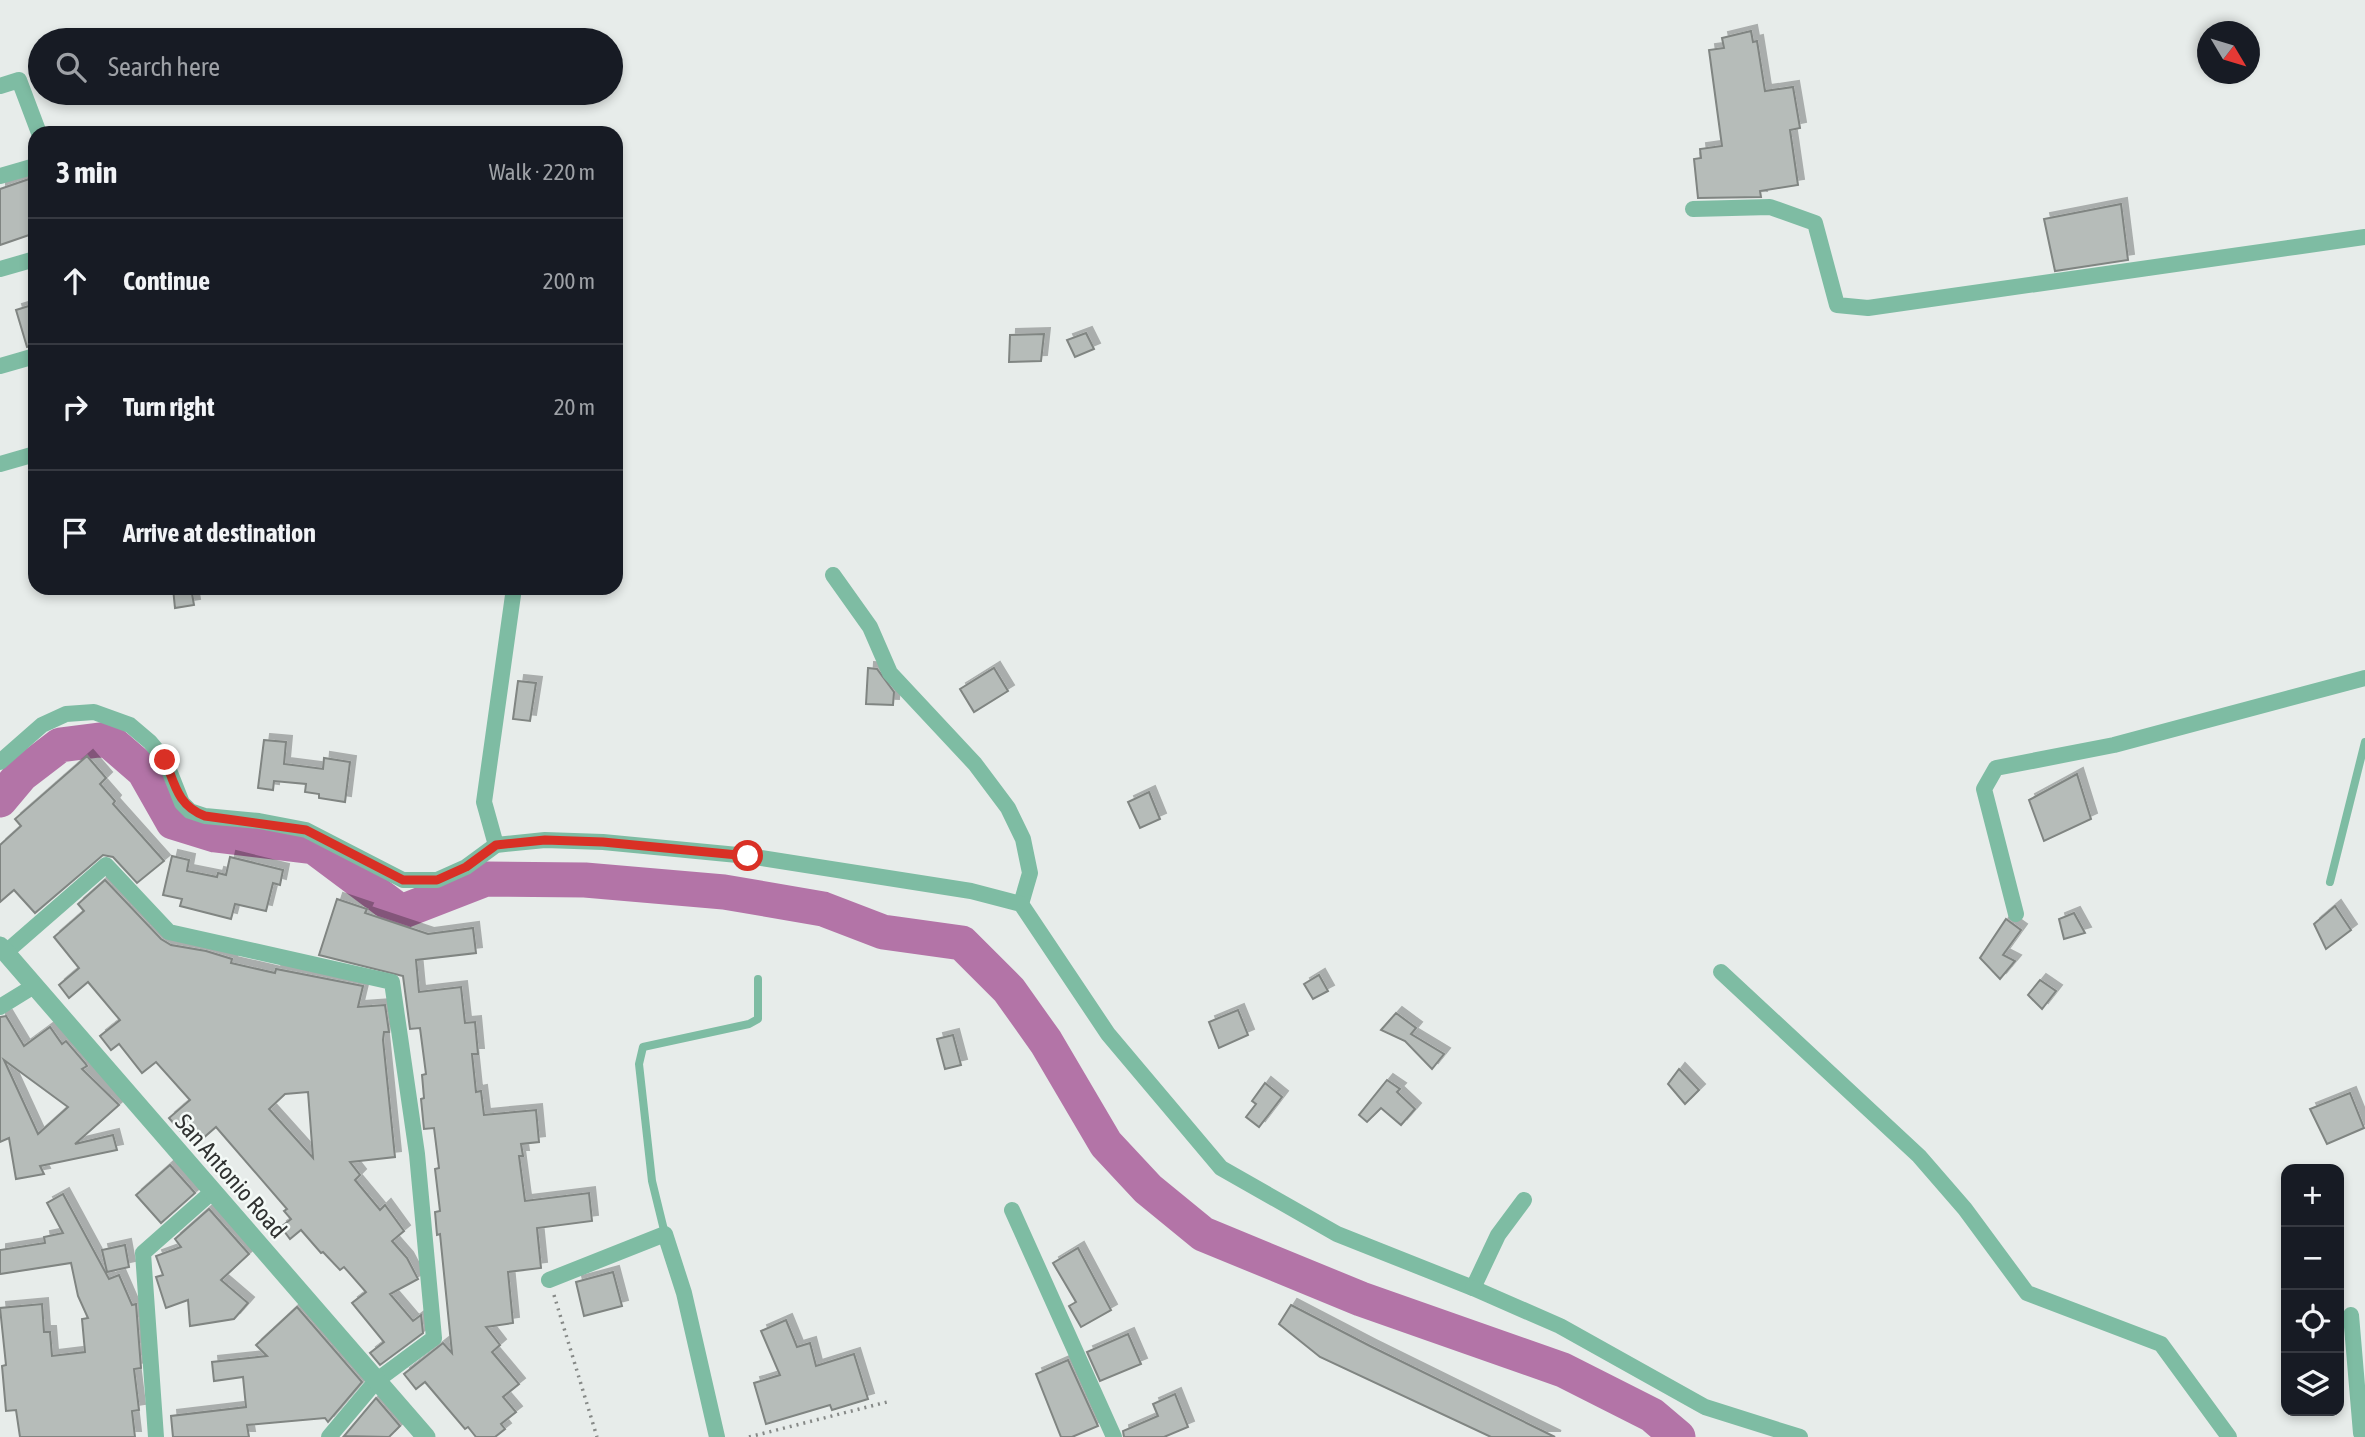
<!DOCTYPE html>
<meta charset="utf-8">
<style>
:root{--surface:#171b24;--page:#20242c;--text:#f1f3f6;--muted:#9ea1a6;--line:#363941}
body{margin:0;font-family:"Asap Condensed",sans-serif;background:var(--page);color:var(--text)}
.controls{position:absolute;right:21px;bottom:21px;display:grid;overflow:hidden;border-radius:14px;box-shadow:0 4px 10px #0003}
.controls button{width:63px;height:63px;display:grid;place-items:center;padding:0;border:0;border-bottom:2px solid var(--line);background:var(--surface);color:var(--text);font:35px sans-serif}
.compass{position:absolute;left:2197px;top:21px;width:63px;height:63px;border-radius:50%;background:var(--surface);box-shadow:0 4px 10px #0003;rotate:128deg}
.stop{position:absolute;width:21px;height:21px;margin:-16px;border:5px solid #d93025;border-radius:50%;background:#fff}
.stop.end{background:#d93025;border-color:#fff;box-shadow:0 2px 7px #0008}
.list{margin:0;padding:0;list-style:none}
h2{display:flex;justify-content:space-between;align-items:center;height:91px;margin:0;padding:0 28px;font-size:30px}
h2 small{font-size:23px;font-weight:400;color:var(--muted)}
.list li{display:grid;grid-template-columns:46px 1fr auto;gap:21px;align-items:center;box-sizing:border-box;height:126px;padding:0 28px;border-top:2px solid var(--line)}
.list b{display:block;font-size:26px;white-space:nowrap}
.list em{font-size:23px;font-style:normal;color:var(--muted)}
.icon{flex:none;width:38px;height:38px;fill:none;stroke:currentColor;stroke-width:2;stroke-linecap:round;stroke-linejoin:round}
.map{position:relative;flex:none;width:2365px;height:1437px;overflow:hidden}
.search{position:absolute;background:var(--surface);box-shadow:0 4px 10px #0003;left:28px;top:28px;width:595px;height:77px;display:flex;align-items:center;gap:18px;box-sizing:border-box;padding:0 24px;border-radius:38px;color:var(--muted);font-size:26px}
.panel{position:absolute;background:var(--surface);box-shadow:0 4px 10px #0003;left:28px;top:126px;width:595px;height:469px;border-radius:21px}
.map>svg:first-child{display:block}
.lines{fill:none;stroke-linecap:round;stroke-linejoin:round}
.river{stroke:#b374a7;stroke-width:35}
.building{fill:#b6bcb9;stroke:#808582;stroke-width:2;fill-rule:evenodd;filter:url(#shadow)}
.path{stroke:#868987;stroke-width:3.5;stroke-dasharray:2 5;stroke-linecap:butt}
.service{stroke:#7ebca3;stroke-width:8}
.minor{stroke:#7ebca3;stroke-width:16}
.tertiary{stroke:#7ebca3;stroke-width:19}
.route{stroke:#d93025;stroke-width:9}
.labels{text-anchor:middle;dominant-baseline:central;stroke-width:5;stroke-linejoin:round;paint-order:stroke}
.street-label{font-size:24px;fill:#303231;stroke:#f4faf7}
</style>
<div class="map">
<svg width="2365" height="1437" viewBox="0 0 2365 1437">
<defs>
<filter id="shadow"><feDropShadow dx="6" dy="-6" stdDeviation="0" flood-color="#0004"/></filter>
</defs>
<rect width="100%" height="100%" fill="#e7ecea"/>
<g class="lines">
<path class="river" d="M0,800L21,775L60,745L107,739L144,771L173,822L215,835L314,847L401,912L486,879L585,880L724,892L823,909L883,932L962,943L1009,990L1046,1042L1106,1144L1148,1189L1203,1234L1361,1299L1563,1370L1652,1415L1678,1437"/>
</g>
<g class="building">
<path d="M1751,31L1753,42L1757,41L1765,91L1793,87L1800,128L1790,130L1798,185L1760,191L1761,197L1698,198L1694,159L1701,158L1700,149L1722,146L1709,50L1724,48L1722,38Z"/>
<path d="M35,177V233L0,245V189Z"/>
<path d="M2121,204L2128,260L2055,271L2044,219Z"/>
<path d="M35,304V346L27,347L16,310Z"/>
<path d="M1086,333L1094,349L1075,357L1067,340Z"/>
<path d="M1044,334L1041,361L1009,362L1010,335Z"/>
<path d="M173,588H191L194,605L175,608Z"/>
<path d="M868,668L877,669L894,692L893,705L866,704Z"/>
<path d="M994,668L1008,691L974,712L960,689Z"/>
<path d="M518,681L536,683L530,721L513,719Z"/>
<path d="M264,740L286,742L284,764L323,769L324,758L350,762L345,802L319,798V794L305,792L306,784L274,781L273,790L258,788Z"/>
<path d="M87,756L106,778L100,784L115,801L113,804L164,861L137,883L113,857L103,855L35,913L14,890L0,902V845L21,826L15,819Z"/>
<path d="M2077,774L2091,819L2044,841L2029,800Z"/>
<path d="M1149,792L1160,819L1140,828L1128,802Z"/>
<path d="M172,856L189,860L187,871L217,877L218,873L226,875L230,857L283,870L280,885L273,883L266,911L235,904L231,919L180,906L182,899L163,895Z"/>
<path d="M105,880L161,939L171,945L206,951L232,959L231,963L275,973L276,969L363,986L358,1007L385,1005L389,1032H384L383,1040L395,1157L350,1162L360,1175L355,1180L380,1210L385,1205L404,1231L392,1241L407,1258L418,1279L390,1294L413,1321L421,1315L423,1333L380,1365L370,1353L384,1342L352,1303L366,1292L344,1267L340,1270L323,1252L321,1253L301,1230L290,1239L281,1227L291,1219L284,1211L287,1209L216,1127L194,1146L183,1134L169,1118L190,1100L156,1062L142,1073L119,1044L111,1050L100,1036L120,1020L88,982L69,998L59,985L79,968L54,937L84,911L78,904ZM308,1092L313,1158L269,1109L285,1094Z"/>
<path d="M337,899L367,909L365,913L428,934L473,928L476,953L416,960L419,992L461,987L465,1023L475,1022L478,1054H472L476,1092L481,1091L484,1115L536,1110L539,1142L521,1144L523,1156H519L525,1201L589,1193L592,1221L537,1228L541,1268L508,1272L513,1323L486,1327L500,1345L492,1352L519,1384L503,1397L516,1412L501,1424L505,1429L495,1437H476L468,1427L465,1429L425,1382L416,1389L404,1374L443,1343L452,1353L440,1234L437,1235L435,1212L440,1211L435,1169L439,1168L434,1128L424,1129L421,1099L424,1098L422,1075L426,1074L420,1028L410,1029L403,976L319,955Z"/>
<path d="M2335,906L2351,930L2326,949L2314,924Z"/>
<path d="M2074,913L2085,933L2064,939L2059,919Z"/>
<path d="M2006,919L2021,930L2003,955L2015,961L2000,979L1980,958Z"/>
<path d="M1319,975L1328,991L1313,999L1304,984Z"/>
<path d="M2040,980L2056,991L2042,1009L2028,995Z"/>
<path d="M1238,1010L1248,1035L1219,1048L1209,1022Z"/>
<path d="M1396,1013L1416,1028L1411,1034L1444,1054L1432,1069L1405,1041L1381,1030Z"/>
<path d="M6,1016L24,1046L50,1027L62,1044L66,1041L85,1063L87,1066L82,1069L119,1105L75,1144L113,1135L117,1150L40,1166L44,1174L16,1179L9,1138L0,1142V1017ZM4,1060L68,1107L38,1134Z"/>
<path d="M953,1035L961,1065L945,1069L937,1039Z"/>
<path d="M1679,1069L1699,1090L1685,1104L1668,1084Z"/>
<path d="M1387,1080L1400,1089L1397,1092L1415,1109L1401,1125L1381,1108L1367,1122L1359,1115Z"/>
<path d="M1265,1083L1282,1097L1259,1127L1246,1117L1256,1104L1252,1101Z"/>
<path d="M2350,1093L2364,1128L2327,1144L2310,1109Z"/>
<path d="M170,1165L195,1193L161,1223L136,1195Z"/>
<path d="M63,1194L109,1279L119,1275L132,1305L136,1304L141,1368L134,1369L139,1410L132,1411L135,1437H20L16,1410L6,1411L2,1366L6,1365L0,1308L42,1304L44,1332H50L52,1356L85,1352L82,1319L88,1318L78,1296L71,1263L0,1274V1250L45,1243L44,1237L63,1233L47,1203Z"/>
<path d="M209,1209L249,1254L221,1280L248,1303L234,1319L190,1326L188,1300L166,1308L156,1277L163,1275L156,1256L181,1247L175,1239Z"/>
<path d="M125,1245L129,1267L107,1272L102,1250Z"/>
<path d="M1078,1248L1111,1310L1081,1327L1069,1306L1076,1302L1053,1263Z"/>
<path d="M613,1272L622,1306L584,1316L576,1282Z"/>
<path d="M1291,1305L1370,1346L1555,1437H1491L1320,1357L1279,1324Z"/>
<path d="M297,1307L362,1382L328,1422L325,1418L247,1425L249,1437H173L171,1416L246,1407L243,1377L214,1381L212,1362L267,1356L256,1345Z"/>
<path d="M786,1320L797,1347L810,1343L816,1366L854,1354L868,1399L832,1410L830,1405L766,1424L754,1383L780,1375L761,1331Z"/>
<path d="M1128,1334L1141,1364L1100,1381L1087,1352Z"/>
<path d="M1068,1360L1098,1426L1072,1437H1061L1036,1374Z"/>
<path d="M1175,1394L1188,1427L1164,1437H1124L1123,1431L1158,1416L1153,1404Z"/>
<path d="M376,1398L400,1426L389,1437L344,1436Z"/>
</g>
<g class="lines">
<g class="path">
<path d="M554,1295L597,1437"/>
<path d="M749,1437L891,1401"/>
</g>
<g class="service">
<path d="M2330,882L2365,742"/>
<path d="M665,1234L652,1181L639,1064L643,1047L749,1024L758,1019V979"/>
</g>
<g class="minor">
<path d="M0,86L19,80L39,133"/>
<path d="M0,176L35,166"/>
<path d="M1693,209L1770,207L1815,223L1837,305L1868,308L2365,237"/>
<path d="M0,269L35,259"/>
<path d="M0,366L35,356"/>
<path d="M0,464L35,454"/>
<path d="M833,575L870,627L890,673L975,764L1008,808L1023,839L1030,873L1021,904"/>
<path d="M0,762L42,725L66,714L94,712L130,725L150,742L165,760L182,803L190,811L205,816L259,821L306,830L403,880H437L466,867L496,845L545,840L603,842L748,856L971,891L1021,904L1108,1034L1221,1168L1337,1234L1473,1288L1498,1235L1524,1200"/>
<path d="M496,845L484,802L514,588"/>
<path d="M2016,914L1984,789L1996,768L2114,745L2365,678"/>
<path d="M5,953L106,865L169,932L392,982L417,1154L434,1338L376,1381L329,1437"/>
<path d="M1721,972L1919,1156L1965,1209L2027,1293L2161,1344L2229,1437"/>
<path d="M0,1007L34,986"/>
<path d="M1012,1210L1114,1437"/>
<path d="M549,1280L665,1234L684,1293L717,1437"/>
<path d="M1473,1288L1560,1326L1705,1407L1800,1437"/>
<path d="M2351,1315L2361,1433"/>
<path d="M156,1437L143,1253L212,1192"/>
</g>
<path class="tertiary" d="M0,946L426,1437"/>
</g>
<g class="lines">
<path class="route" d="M165,760C175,785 178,806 205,816L306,830L403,880H437L466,867L496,845L545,840L603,842L748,856"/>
</g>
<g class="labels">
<g class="street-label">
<text transform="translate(231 1176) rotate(49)">San Antonio Road</text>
</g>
</g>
</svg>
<div class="controls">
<button>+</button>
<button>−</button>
<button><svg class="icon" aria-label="locate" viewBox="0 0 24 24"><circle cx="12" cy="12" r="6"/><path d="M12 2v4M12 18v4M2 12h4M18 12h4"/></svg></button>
<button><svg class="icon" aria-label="layers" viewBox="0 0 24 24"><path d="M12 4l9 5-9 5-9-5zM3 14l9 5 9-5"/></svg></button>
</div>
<svg class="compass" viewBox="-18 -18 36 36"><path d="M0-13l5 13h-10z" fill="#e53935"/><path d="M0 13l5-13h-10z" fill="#9ea1a6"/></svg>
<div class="stop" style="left:748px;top:856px"></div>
<div class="stop end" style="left:165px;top:760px"></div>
<div class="search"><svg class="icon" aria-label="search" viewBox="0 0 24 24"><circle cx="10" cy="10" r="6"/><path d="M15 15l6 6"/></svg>Search here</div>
<section class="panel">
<h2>3 min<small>Walk · 220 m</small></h2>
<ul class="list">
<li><svg class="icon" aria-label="ahead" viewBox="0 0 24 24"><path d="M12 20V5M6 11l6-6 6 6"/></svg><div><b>Continue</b></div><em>200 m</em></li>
<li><svg class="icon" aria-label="right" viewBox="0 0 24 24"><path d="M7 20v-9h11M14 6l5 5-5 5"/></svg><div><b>Turn right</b></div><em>20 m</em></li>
<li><svg class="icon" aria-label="arrive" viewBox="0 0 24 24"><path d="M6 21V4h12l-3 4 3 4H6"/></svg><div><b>Arrive at destination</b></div></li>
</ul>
</section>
</div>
